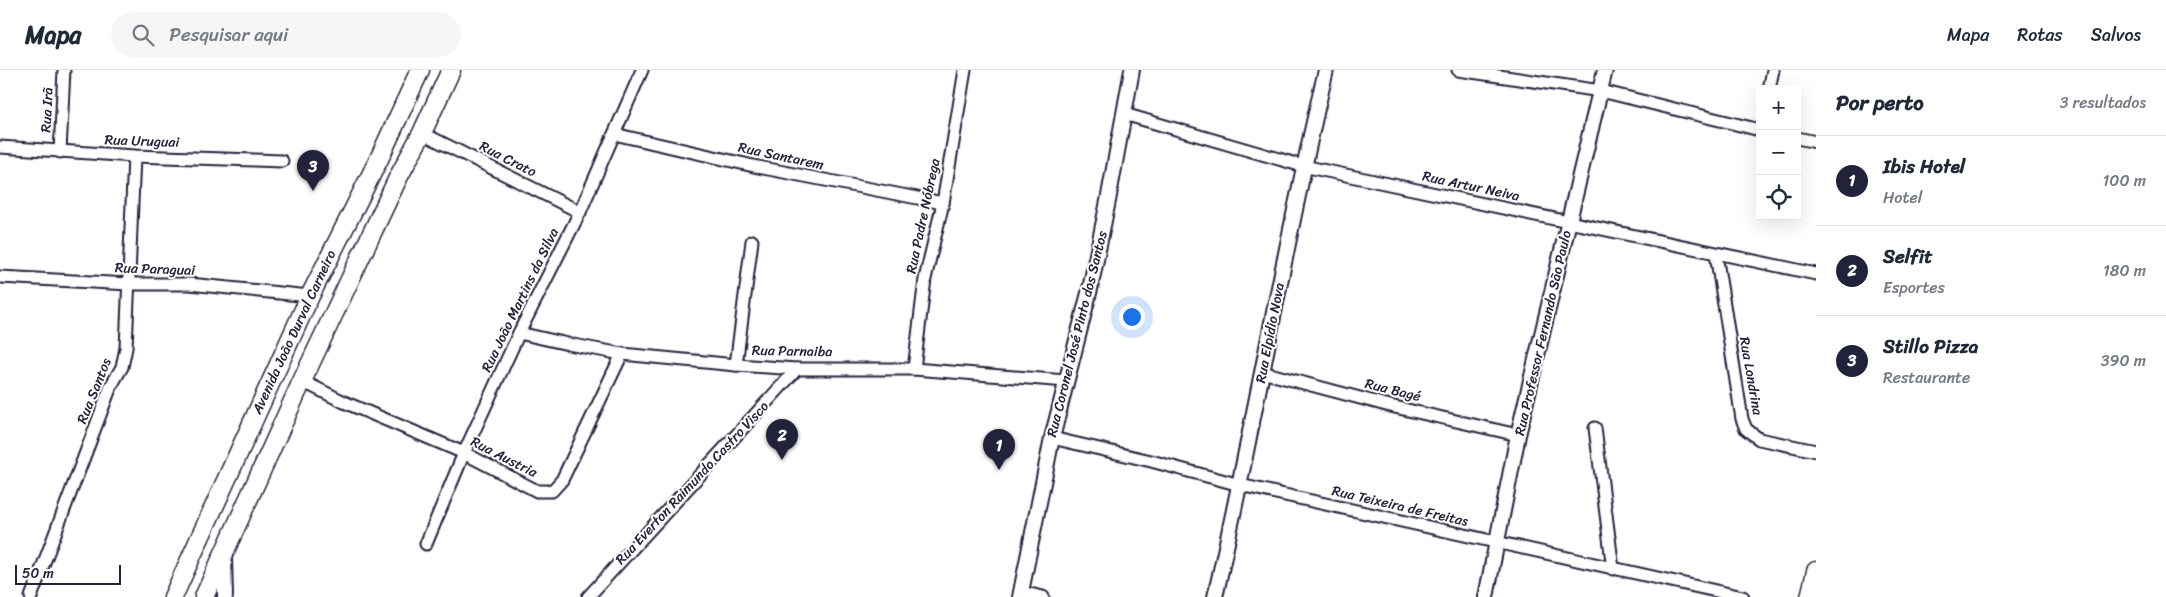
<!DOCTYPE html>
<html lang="pt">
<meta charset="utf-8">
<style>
:root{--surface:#fff;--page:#f6f6f7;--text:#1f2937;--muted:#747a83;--line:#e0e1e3;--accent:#22223b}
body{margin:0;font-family:Sriracha,sans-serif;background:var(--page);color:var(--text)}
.controls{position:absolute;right:15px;top:15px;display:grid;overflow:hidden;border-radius:0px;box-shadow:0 5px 20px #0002}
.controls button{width:45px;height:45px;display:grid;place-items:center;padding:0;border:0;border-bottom:1px solid var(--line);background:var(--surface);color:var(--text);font:25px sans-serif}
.scale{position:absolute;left:15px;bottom:12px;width:106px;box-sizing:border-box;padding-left:5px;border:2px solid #22223b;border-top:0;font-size:14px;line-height:18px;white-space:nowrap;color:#22223b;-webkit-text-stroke:4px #fff;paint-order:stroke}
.you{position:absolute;left:1131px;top:246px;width:18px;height:18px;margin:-12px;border:4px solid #fff;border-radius:50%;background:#1a73e8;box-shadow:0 0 0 8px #1a73e833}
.badge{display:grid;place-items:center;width:32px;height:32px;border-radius:50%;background:var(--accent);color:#fff;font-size:16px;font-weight:700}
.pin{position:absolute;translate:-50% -41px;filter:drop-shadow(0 1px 2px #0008)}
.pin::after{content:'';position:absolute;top:26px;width:18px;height:15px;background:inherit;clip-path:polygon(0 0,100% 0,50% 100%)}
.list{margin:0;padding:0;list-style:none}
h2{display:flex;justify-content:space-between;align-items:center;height:65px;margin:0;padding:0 20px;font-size:21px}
h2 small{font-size:16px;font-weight:400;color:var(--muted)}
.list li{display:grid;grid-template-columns:32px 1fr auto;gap:15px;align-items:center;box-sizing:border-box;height:90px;padding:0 20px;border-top:1px solid var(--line)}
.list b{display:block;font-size:19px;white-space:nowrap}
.list p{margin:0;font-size:16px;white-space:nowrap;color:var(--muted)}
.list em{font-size:16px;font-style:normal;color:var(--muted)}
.icon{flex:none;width:28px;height:28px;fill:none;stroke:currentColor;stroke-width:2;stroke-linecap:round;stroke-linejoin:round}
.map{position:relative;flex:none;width:1816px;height:527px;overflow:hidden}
header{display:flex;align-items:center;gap:30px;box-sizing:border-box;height:70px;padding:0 25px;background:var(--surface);border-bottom:1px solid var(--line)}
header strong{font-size:24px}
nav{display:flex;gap:28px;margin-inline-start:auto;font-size:18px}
.search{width:350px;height:45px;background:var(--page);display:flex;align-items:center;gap:12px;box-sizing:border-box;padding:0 18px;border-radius:28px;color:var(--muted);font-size:19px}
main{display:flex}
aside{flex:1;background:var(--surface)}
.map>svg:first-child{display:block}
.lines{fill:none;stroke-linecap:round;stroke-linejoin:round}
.minor-casing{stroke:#22223b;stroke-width:15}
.tertiary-casing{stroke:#22223b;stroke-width:18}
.primary-casing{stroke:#22223b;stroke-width:21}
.minor{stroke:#fff;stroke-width:11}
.tertiary{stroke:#fff;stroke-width:14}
.primary{stroke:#fff;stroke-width:18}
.labels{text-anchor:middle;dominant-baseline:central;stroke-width:4;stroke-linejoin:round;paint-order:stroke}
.street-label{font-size:14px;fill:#22223b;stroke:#fff}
</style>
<header>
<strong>Mapa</strong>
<div class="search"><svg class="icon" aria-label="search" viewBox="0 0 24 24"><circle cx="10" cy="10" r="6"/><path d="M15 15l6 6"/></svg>Pesquisar aqui</div>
<nav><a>Mapa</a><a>Rotas</a><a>Salvos</a></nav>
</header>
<main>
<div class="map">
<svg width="1816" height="527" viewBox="0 0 1816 527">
<rect width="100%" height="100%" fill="#fff"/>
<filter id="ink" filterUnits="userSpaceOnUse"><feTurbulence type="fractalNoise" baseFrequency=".02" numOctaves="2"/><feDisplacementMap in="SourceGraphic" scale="10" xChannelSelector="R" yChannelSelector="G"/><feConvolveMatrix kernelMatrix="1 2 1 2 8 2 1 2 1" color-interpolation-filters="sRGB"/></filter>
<g filter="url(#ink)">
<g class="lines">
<g class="minor-casing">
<g id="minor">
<path d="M1458,0L1601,21L1760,60"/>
<path d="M1769,19L1773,0"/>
<path d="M1124,44L1303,96L1816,204"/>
<path d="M422,63L580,142"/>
<path d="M614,64L758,97L943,133"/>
<path d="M1797,68L1816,72"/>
<path d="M0,77L134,86L282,91"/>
<path d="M60,82L64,0"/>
<path d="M1716,184L1742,349L1746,359L1759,369L1816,381"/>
<path d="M0,207L129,214H189L310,226"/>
<path d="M519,263L568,274L622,284L736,295L797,299H914L1066,311"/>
<path d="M736,295L752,171"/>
<path d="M914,299L925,209L943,133L965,0"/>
<path d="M1262,302L1390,336L1518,365"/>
<path d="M302,311L344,332L464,383L537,421H552L562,410L622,284"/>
<path d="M1595,358L1613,499"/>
<path d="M1052,368L1151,391L1240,415L1743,527"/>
<path d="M426,474L464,383L519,263L580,142L642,0"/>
<path d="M1021,522L1043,527"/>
<path d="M31,527L111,316L122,297L126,278L134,86"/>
<path d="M588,527L797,299"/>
</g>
</g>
<g class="tertiary-casing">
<g id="tertiary">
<path d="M224,486L225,527"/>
<path d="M1020,527L1052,368L1090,219L1108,131L1132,0"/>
<path d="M1215,527C1255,352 1284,175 1326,0"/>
<path d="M1486,527L1518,365L1605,0"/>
</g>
</g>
<g class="primary-casing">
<g id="primary">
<path d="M173,527L310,226L379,89L420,0"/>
<path d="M204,527L302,311L398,108L422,63L451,0"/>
<path d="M1810,527L1816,501"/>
</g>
</g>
<use href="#minor" class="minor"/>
<use href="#tertiary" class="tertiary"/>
<use href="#primary" class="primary"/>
</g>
</g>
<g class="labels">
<g class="street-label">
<text transform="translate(47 40) rotate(-87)">Rua Irã</text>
<text transform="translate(142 71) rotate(2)">Rua Uruguai</text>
<text transform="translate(781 86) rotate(12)">Rua Santarem</text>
<text transform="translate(508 89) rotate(27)">Rua Crato</text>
<text transform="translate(1471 116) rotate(12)">Rua Artur Neiva</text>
<text transform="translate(923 146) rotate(-78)">Rua Padre Nóbrega</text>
<text transform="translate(155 199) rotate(2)">Rua Paraguai</text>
<text transform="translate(520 230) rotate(-64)">Rua João Martins da Silva</text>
<text transform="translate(294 262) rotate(-65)">Avenida João Durval Carneiro</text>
<text transform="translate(1270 263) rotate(-79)">Rua Elpídio Nova</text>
<text transform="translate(1543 263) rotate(-77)">Rua Professor Fernando São Paulo</text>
<text transform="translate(1077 264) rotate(-76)">Rua Coronel José Pinto dos Santos</text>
<text transform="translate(792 281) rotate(1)">Rua Parnaiba</text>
<text transform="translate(1751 306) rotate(80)">Rua Londrina</text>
<text transform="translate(1393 320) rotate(14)">Rua Bagé</text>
<text transform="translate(94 321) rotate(-68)">Rua Santos</text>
<text transform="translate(504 387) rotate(27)">Rua Austria</text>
<text transform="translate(692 413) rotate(-47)">Rua Everton Raimundo Castro Visco</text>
<text transform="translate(1400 436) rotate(13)">Rua Teixeira de Freitas</text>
</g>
</g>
</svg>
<div class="controls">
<button>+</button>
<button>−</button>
<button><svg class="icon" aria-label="locate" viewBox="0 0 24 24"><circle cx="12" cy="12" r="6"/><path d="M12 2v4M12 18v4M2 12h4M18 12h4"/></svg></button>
</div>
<div class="scale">50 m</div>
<div class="you"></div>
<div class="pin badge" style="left:999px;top:400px">1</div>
<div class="pin badge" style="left:782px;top:390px">2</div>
<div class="pin badge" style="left:313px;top:121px">3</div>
</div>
<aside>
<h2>Por perto<small>3 resultados</small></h2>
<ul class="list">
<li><span class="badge">1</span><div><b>Ibis Hotel</b><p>Hotel</p></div><em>100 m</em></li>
<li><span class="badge">2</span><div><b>Selfit</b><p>Esportes</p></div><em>180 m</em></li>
<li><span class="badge">3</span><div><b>Stillo Pizza</b><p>Restaurante</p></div><em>390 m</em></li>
</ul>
</aside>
</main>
